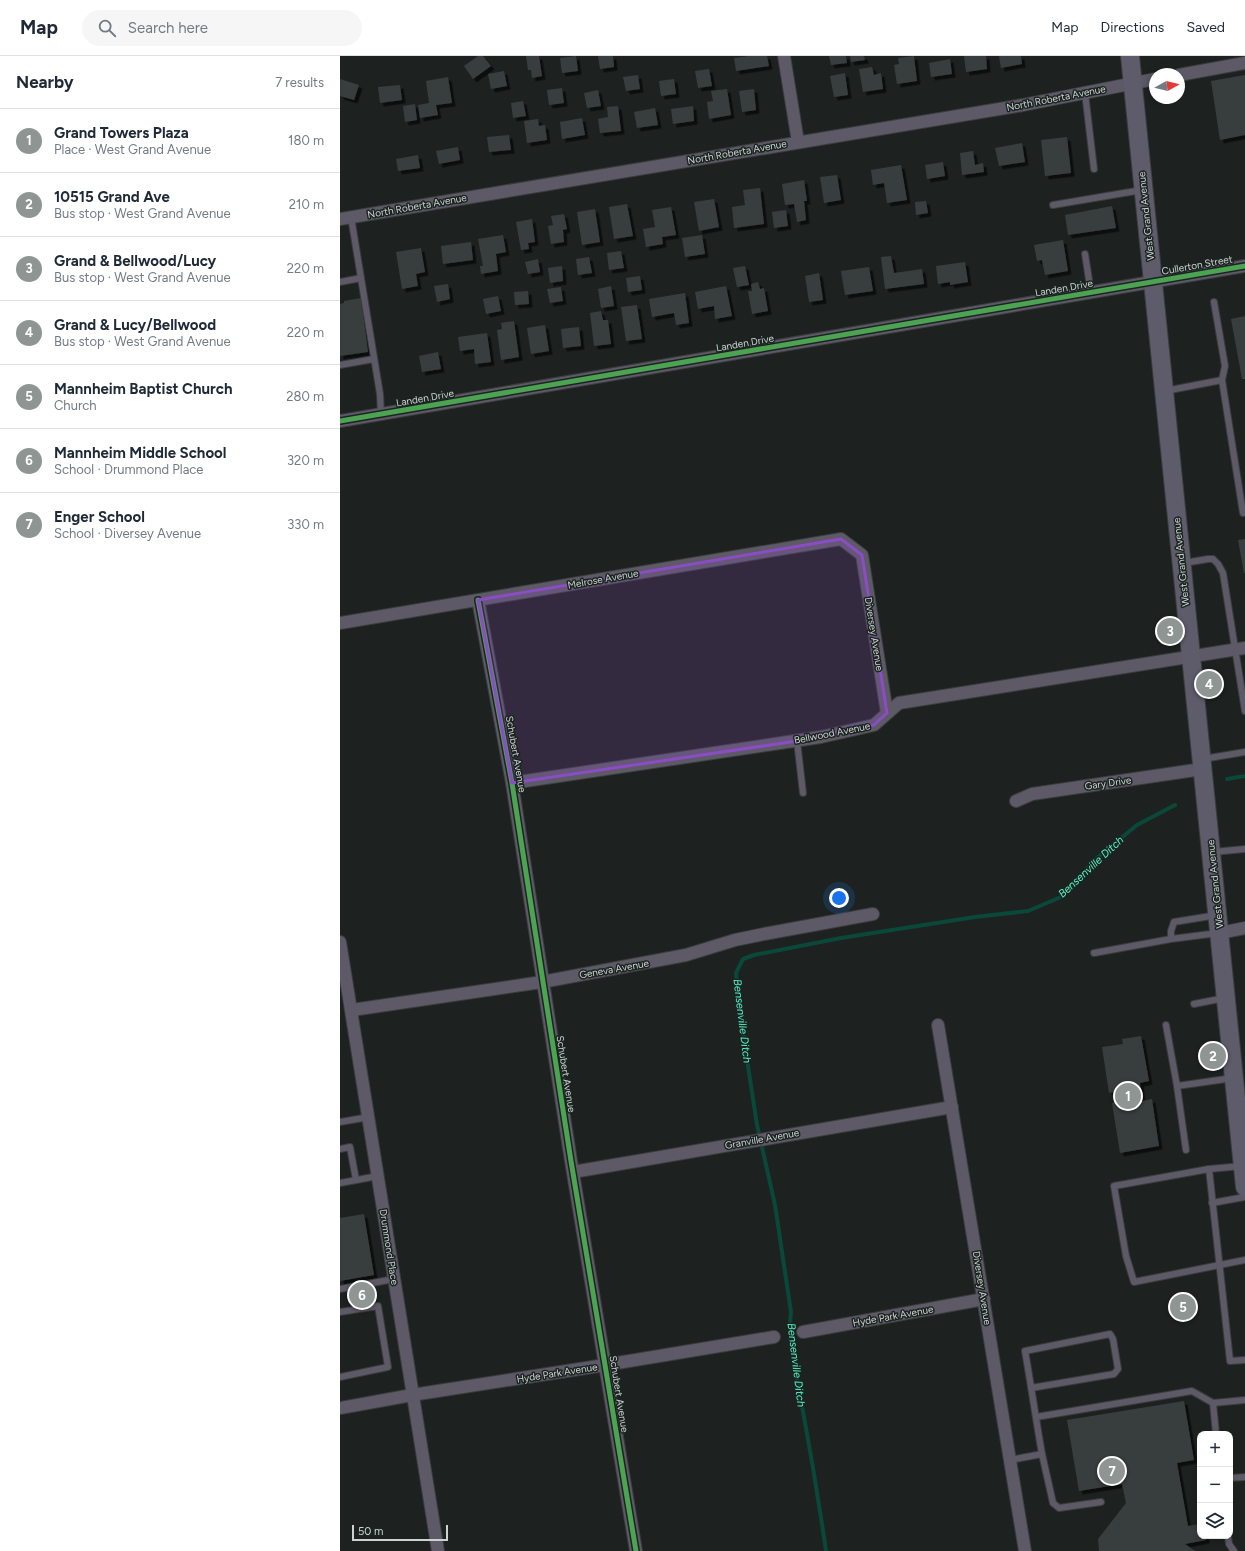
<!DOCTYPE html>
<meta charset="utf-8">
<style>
:root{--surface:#fff;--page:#f6f6f7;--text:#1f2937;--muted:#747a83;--line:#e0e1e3;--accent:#8f9593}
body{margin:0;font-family:Figtree,sans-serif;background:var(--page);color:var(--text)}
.controls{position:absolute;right:12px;bottom:12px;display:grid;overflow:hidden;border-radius:8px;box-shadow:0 2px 6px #0003}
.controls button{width:36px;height:36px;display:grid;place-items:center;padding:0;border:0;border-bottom:1px solid var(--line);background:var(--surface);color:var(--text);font:20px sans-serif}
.compass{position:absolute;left:809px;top:12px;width:36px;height:36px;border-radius:50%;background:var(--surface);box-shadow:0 2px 6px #0003;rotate:82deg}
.scale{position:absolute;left:12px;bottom:10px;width:96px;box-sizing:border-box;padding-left:4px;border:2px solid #cdd3d1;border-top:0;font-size:11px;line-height:14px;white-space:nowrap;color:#cdd3d1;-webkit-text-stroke:3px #1b2421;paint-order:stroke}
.you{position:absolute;left:499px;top:842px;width:14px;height:14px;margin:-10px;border:3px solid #fff;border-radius:50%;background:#1a73e8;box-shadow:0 0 0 6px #1a73e833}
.badge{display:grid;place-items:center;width:26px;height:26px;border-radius:50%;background:var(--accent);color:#fff;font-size:13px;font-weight:700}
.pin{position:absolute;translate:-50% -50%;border:2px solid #fff;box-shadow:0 1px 4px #0006}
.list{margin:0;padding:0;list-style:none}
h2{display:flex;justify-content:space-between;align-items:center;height:52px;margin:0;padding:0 16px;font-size:17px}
h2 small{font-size:13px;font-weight:400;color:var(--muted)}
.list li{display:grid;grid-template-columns:26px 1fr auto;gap:12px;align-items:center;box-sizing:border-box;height:64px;padding:0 16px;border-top:1px solid var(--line)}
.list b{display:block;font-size:15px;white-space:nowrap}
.list p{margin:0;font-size:13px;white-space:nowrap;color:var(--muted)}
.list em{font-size:13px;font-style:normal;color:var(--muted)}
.icon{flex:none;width:22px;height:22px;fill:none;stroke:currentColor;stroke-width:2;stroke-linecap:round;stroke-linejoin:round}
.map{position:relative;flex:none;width:905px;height:1495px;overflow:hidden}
header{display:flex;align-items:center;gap:24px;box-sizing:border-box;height:56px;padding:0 20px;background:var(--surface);border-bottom:1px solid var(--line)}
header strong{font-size:19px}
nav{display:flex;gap:22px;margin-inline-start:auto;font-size:14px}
.search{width:280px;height:36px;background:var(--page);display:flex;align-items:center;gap:10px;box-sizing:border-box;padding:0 14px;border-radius:22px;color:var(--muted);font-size:15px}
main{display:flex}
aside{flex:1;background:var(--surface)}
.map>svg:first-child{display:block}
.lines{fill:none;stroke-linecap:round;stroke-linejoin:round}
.stream{stroke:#0a4839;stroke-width:4}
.building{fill:#393e3c;filter:url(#shadow)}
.lane-casing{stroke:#3a3d3c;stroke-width:8}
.street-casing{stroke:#3a3d3c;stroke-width:14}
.secondary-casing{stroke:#3a3d3c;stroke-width:20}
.lane{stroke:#5d5967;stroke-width:6}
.street{stroke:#5d5967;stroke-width:12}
.secondary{stroke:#5e5b6a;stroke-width:18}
.cycleway-casing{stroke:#1b2421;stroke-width:8}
.cycleway{stroke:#4ca352;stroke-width:5}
.marked{fill:#8b4dc3;fill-opacity:0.2;stroke:#8b4dc3;stroke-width:3;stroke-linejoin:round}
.labels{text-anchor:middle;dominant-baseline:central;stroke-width:3;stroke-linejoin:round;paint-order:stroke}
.street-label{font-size:10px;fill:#cdd3d1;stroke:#1b2421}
.water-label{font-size:11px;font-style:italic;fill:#57f5c8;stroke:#1b2421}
</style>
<header>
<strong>Map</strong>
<div class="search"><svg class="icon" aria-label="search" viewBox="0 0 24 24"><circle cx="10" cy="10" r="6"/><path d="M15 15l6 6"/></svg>Search here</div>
<nav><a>Map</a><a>Directions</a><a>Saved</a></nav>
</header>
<main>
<aside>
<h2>Nearby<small>7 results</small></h2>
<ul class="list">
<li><span class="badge">1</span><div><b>Grand Towers Plaza</b><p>Place · West Grand Avenue</p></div><em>180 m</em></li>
<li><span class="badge">2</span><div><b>10515 Grand Ave</b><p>Bus stop · West Grand Avenue</p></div><em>210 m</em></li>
<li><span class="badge">3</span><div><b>Grand &amp; Bellwood/Lucy</b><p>Bus stop · West Grand Avenue</p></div><em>220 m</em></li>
<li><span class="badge">4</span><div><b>Grand &amp; Lucy/Bellwood</b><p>Bus stop · West Grand Avenue</p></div><em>220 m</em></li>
<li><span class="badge">5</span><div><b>Mannheim Baptist Church</b><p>Church</p></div><em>280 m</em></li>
<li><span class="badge">6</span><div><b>Mannheim Middle School</b><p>School · Drummond Place</p></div><em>320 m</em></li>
<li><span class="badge">7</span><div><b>Enger School</b><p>School · Diversey Avenue</p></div><em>330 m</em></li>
</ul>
</aside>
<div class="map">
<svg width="905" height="1495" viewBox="0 0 905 1495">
<defs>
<filter id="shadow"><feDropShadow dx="3.5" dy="3.5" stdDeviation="0" flood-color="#0009"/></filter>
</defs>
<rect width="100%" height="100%" fill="#1d2220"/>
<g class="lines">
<g class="stream">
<path d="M887,723L905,720"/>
<path d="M486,1495C479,1446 471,1398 462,1350C457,1320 447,1287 451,1256L435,1149L417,1069L400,957L396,917L403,903L414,899L501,882L635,861L688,855L721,841L757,802L797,769L835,749"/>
</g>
</g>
<g class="building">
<path d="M138,0H143L151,10L133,23L124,10Z"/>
<path d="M186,0H199L202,20L192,22L191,14H188Z"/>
<path d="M236,0L238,15L222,17L220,2Z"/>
<path d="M258,0H273L274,11L260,13Z"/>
<path d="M409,0H427L429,10L396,15L394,2Z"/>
<path d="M489,0H506L507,7L491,9Z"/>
<path d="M510,0H524L525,4L511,6Z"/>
<path d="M574,0L577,25L557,28L554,9L559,8L558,2Z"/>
<path d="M624,0H646L647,13L626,16Z"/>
<path d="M659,0H681L682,8L661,12Z"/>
<path d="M610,3L612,18L591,21L589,7Z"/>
<path d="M532,11L534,19L541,17L543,33L523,36L519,13Z"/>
<path d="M369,13L372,30L358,32L355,15Z"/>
<path d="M164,15L167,30L151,33L148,18Z"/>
<path d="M505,17L508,39L494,41L490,20Z"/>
<path d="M298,19L300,33L286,35L283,21Z"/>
<path d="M905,19V79L880,84L871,25Z"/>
<path d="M108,21L112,47L96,49L98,59L80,62L78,49L89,47L86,25Z"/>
<path d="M0,23L19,29L14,44L0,40Z"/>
<path d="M334,23L336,38L321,40L319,25Z"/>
<path d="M60,29L62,44L40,47L38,31Z"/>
<path d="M222,32L224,47L209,49L207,34Z"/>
<path d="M387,33L391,59L369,63L367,46L373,45L371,35Z"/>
<path d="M414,33L416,54L402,56L399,35Z"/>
<path d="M258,34L261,50L247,52L244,37Z"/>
<path d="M183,45L186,60L173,62L171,47Z"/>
<path d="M75,48L77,64L65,66L63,50Z"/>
<path d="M278,50L281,75L260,77L258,63L268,61L267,51Z"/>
<path d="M353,50L354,65L333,68L331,53Z"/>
<path d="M315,52L318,69L297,72L294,56Z"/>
<path d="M242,62L245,79L222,83L220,66Z"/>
<path d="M198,63L199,70L205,69L207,84L187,87L184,65Z"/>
<path d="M169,79L171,94L149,96L147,81Z"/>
<path d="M727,81L731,117L705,120L701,84Z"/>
<path d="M682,87L685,106L659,110L655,92Z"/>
<path d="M118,91L120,104L99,108L96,95Z"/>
<path d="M633,95L635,109L643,107L644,116L622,119L620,97Z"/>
<path d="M78,99L80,112L58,115L56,103Z"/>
<path d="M603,106L605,120L587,123L585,109Z"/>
<path d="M561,109L567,144L547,147L544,127L533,129L531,114Z"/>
<path d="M497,119L501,144L484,147L480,121Z"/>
<path d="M464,124L467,145H464L466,164L457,166L454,148L445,149L442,128Z"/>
<path d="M420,132L424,168L394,172L392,151L405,149L403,134Z"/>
<path d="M374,143L379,171L359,175L354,146Z"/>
<path d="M586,145L588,157L576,159L575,146Z"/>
<path d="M287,148L293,180L274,183L269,151Z"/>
<path d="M772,150L776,172L728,179L725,159Z"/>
<path d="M331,151L336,179L322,181L323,188L306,191L303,173L315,171L312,154Z"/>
<path d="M255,153L260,186L242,189L237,156Z"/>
<path d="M446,154L448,170L434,172L432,156Z"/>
<path d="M224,158L227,173L223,174L224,186L211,188L208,170L213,169L211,160Z"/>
<path d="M192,163L195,186L188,187L189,193L181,194L176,166Z"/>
<path d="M163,179L166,196L156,198L158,215L141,218L140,210H143L138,183Z"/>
<path d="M362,179L365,198L345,201L342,182Z"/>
<path d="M723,184L728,215L705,219L702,204L697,205L694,189Z"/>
<path d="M131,186L133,204L103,208L101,190Z"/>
<path d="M81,192L85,216L76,218L78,230L62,233L56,196Z"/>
<path d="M281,195L284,212L269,214L267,197Z"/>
<path d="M551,200L554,217L582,213L584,228L545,233L541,201Z"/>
<path d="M249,201L252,217L238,219L236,203Z"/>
<path d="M198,203L200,216L188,218L185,206Z"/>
<path d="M625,206L628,226L610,229V226L598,228L596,210Z"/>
<path d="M222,210L223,225L210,227L208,212Z"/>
<path d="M405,210L409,229L397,231L393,212Z"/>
<path d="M529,211L533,235L505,239L501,215Z"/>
<path d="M479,217L483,244L469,246L465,220Z"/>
<path d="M300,220L302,234L288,236L286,222Z"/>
<path d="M418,226L420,233L424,232L428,255L412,258L408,235H412L411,228Z"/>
<path d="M108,228L110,243L97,246L94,230Z"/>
<path d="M271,230L274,250L261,252L258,233Z"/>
<path d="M386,230L392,260L375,263L374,250L358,253L355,236Z"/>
<path d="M221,231L223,245L210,247L207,233Z"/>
<path d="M188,235L189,248L175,249L174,236Z"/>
<path d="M345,237L349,267L336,269L334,257L312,261L309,243Z"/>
<path d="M158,240L161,255L146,258L143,243Z"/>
<path d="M21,242L28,296L0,300V248L4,247V245Z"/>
<path d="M297,249L302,283L286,285L281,251Z"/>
<path d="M261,255L263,264H268L271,288L254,290L250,257Z"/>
<path d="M905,260V323H902L891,263Z"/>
<path d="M174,265L179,301L161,304L157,274L162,273L161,267Z"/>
<path d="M205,269L209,295L191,298L187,272Z"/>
<path d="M239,271L241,290L223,292L221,273Z"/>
<path d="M147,277L151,306L135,308L134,293L120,295L118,281Z"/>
<path d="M98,296L101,313L82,316L79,300Z"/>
<path d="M905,483V517H904L898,484Z"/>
<path d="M801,980L809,1025L800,1027L802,1045L812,1043L819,1090L780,1097L772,1047L776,1046L773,1036L769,1037L762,991L783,988L782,983Z"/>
<path d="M24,1158L34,1219L0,1225V1162Z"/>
<path d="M844,1345L854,1404L837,1407L848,1470L860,1468V1480H866V1484L845,1488L855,1495H759L758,1483L786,1447L782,1428L739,1435L727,1364Z"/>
</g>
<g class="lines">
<g class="lane-casing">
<g id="lane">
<path d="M745,37L754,113"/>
<path d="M713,149L802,134"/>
<path d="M11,161L40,338L41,358"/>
<path d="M745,198L751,237"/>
<path d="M0,226L21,222"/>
<path d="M0,309L34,303"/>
<path d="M882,324L903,457"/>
<path d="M825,335L882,324L885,310L874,246"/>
<path d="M844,507L868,503H873L878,508L883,517L905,655"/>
<path d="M457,685L463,737"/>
<path d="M863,703L905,696"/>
<path d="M873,796L905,793"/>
<path d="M877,859L834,866L831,875V883L878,877"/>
<path d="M754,897L831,883"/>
<path d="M854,948L885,942"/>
<path d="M826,969L837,1030L893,1022"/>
<path d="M837,1030L846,1094"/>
<path d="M0,1066L29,1061"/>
<path d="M0,1093L10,1091L16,1124"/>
<path d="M902,1110L869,1113L890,1305L905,1304"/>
<path d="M869,1113L774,1130L786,1200L794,1226L905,1204"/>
<path d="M0,1127L38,1120"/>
<path d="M872,1147L905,1141"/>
<path d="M0,1233L54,1223"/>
<path d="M0,1256L38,1250L48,1311L0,1321"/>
<path d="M691,1332L774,1318L778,1313L773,1283L770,1278L685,1295C691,1329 696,1364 702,1398"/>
<path d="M873,1347L876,1378"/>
<path d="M696,1361L852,1335L873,1347L905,1344"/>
<path d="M670,1404L702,1398L713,1447L719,1452L761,1446"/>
<path d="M890,1422L905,1421"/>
<path d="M888,1480L889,1488L894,1495"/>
</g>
</g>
<g class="street-casing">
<g id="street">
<path d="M444,0L458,86"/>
<path d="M839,19L905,7"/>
<path d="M0,163L683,49L815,23"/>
<path d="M0,365L905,210"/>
<path d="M138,544L172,727L231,1105L296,1495"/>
<path d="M0,567L501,483L522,499L547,657"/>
<path d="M172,727L481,681L534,669L559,647L905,592"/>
<path d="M676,745L692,738L862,713"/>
<path d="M880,877L905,872"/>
<path d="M0,886L98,1495"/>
<path d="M12,954L202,926L346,899L395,884L424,878L533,858"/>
<path d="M598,969L685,1495"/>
<path d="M233,1116L612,1051"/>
<path d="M463,1276L644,1243"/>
<path d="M0,1352L72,1339L265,1309L434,1281"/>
</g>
</g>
<g class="secondary-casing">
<path id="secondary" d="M790,0L905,1131"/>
</g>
<use href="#lane" class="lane"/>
<use href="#street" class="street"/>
<use href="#secondary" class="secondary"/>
<g class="cycleway-casing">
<g id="cycleway">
<path d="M0,365L905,210"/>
<path d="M138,544L172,727L231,1105L296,1495"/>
</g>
</g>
<use href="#cycleway" class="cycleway"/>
</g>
<path class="marked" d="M501,483L522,499L547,657L534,669L457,685L172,727L138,544Z"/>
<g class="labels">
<g class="street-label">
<text transform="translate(716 42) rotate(-11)">North Roberta Avenue</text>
<text transform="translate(397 96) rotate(-10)">North Roberta Avenue</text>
<text transform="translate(77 150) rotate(-10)">North Roberta Avenue</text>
<text transform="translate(806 160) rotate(-96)">West Grand Avenue</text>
<text transform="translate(857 209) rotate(-10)">Cullerton Street</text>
<text transform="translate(724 232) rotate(-10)">Landen Drive</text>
<text transform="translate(405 287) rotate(-10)">Landen Drive</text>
<text transform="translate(85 342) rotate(-10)">Landen Drive</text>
<text transform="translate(841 506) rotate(-96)">West Grand Avenue</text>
<text transform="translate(263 523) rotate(-10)">Melrose Avenue</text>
<text transform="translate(534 578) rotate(81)">Diversey Avenue</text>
<text transform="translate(492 677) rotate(-11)">Bellwood Avenue</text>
<text transform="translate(176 698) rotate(80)">Schubert Avenue</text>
<text transform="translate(768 727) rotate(-8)">Gary Drive</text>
<text transform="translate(875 828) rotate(-96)">West Grand Avenue</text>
<text transform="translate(274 913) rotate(-10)">Geneva Avenue</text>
<text transform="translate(226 1018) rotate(81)">Schubert Avenue</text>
<text transform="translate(422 1083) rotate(-10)">Granville Avenue</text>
<text transform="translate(49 1191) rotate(81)">Drummond Place</text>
<text transform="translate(642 1232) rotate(81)">Diversey Avenue</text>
<text transform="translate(553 1260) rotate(-10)">Hyde Park Avenue</text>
<text transform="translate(217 1317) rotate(-9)">Hyde Park Avenue</text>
<text transform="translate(279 1338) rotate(81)">Schubert Avenue</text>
</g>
<g class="water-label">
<text transform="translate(751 811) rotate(-43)">Bensenville Ditch</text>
<text transform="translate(402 965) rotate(83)">Bensenville Ditch</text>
<text transform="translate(456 1309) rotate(83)">Bensenville Ditch</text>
</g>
</g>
</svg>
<div class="controls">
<button>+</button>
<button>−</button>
<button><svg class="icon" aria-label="layers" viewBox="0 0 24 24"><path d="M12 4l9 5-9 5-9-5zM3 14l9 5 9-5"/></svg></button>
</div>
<svg class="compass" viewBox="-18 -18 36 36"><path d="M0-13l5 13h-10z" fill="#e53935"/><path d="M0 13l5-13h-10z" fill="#747a83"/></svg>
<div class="scale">50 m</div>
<div class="you"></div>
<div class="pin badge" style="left:788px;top:1040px">1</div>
<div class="pin badge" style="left:873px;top:1000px">2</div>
<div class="pin badge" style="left:830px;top:575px">3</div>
<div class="pin badge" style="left:869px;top:628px">4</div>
<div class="pin badge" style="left:843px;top:1251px">5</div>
<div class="pin badge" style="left:22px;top:1239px">6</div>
<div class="pin badge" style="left:772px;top:1415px">7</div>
</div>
</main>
